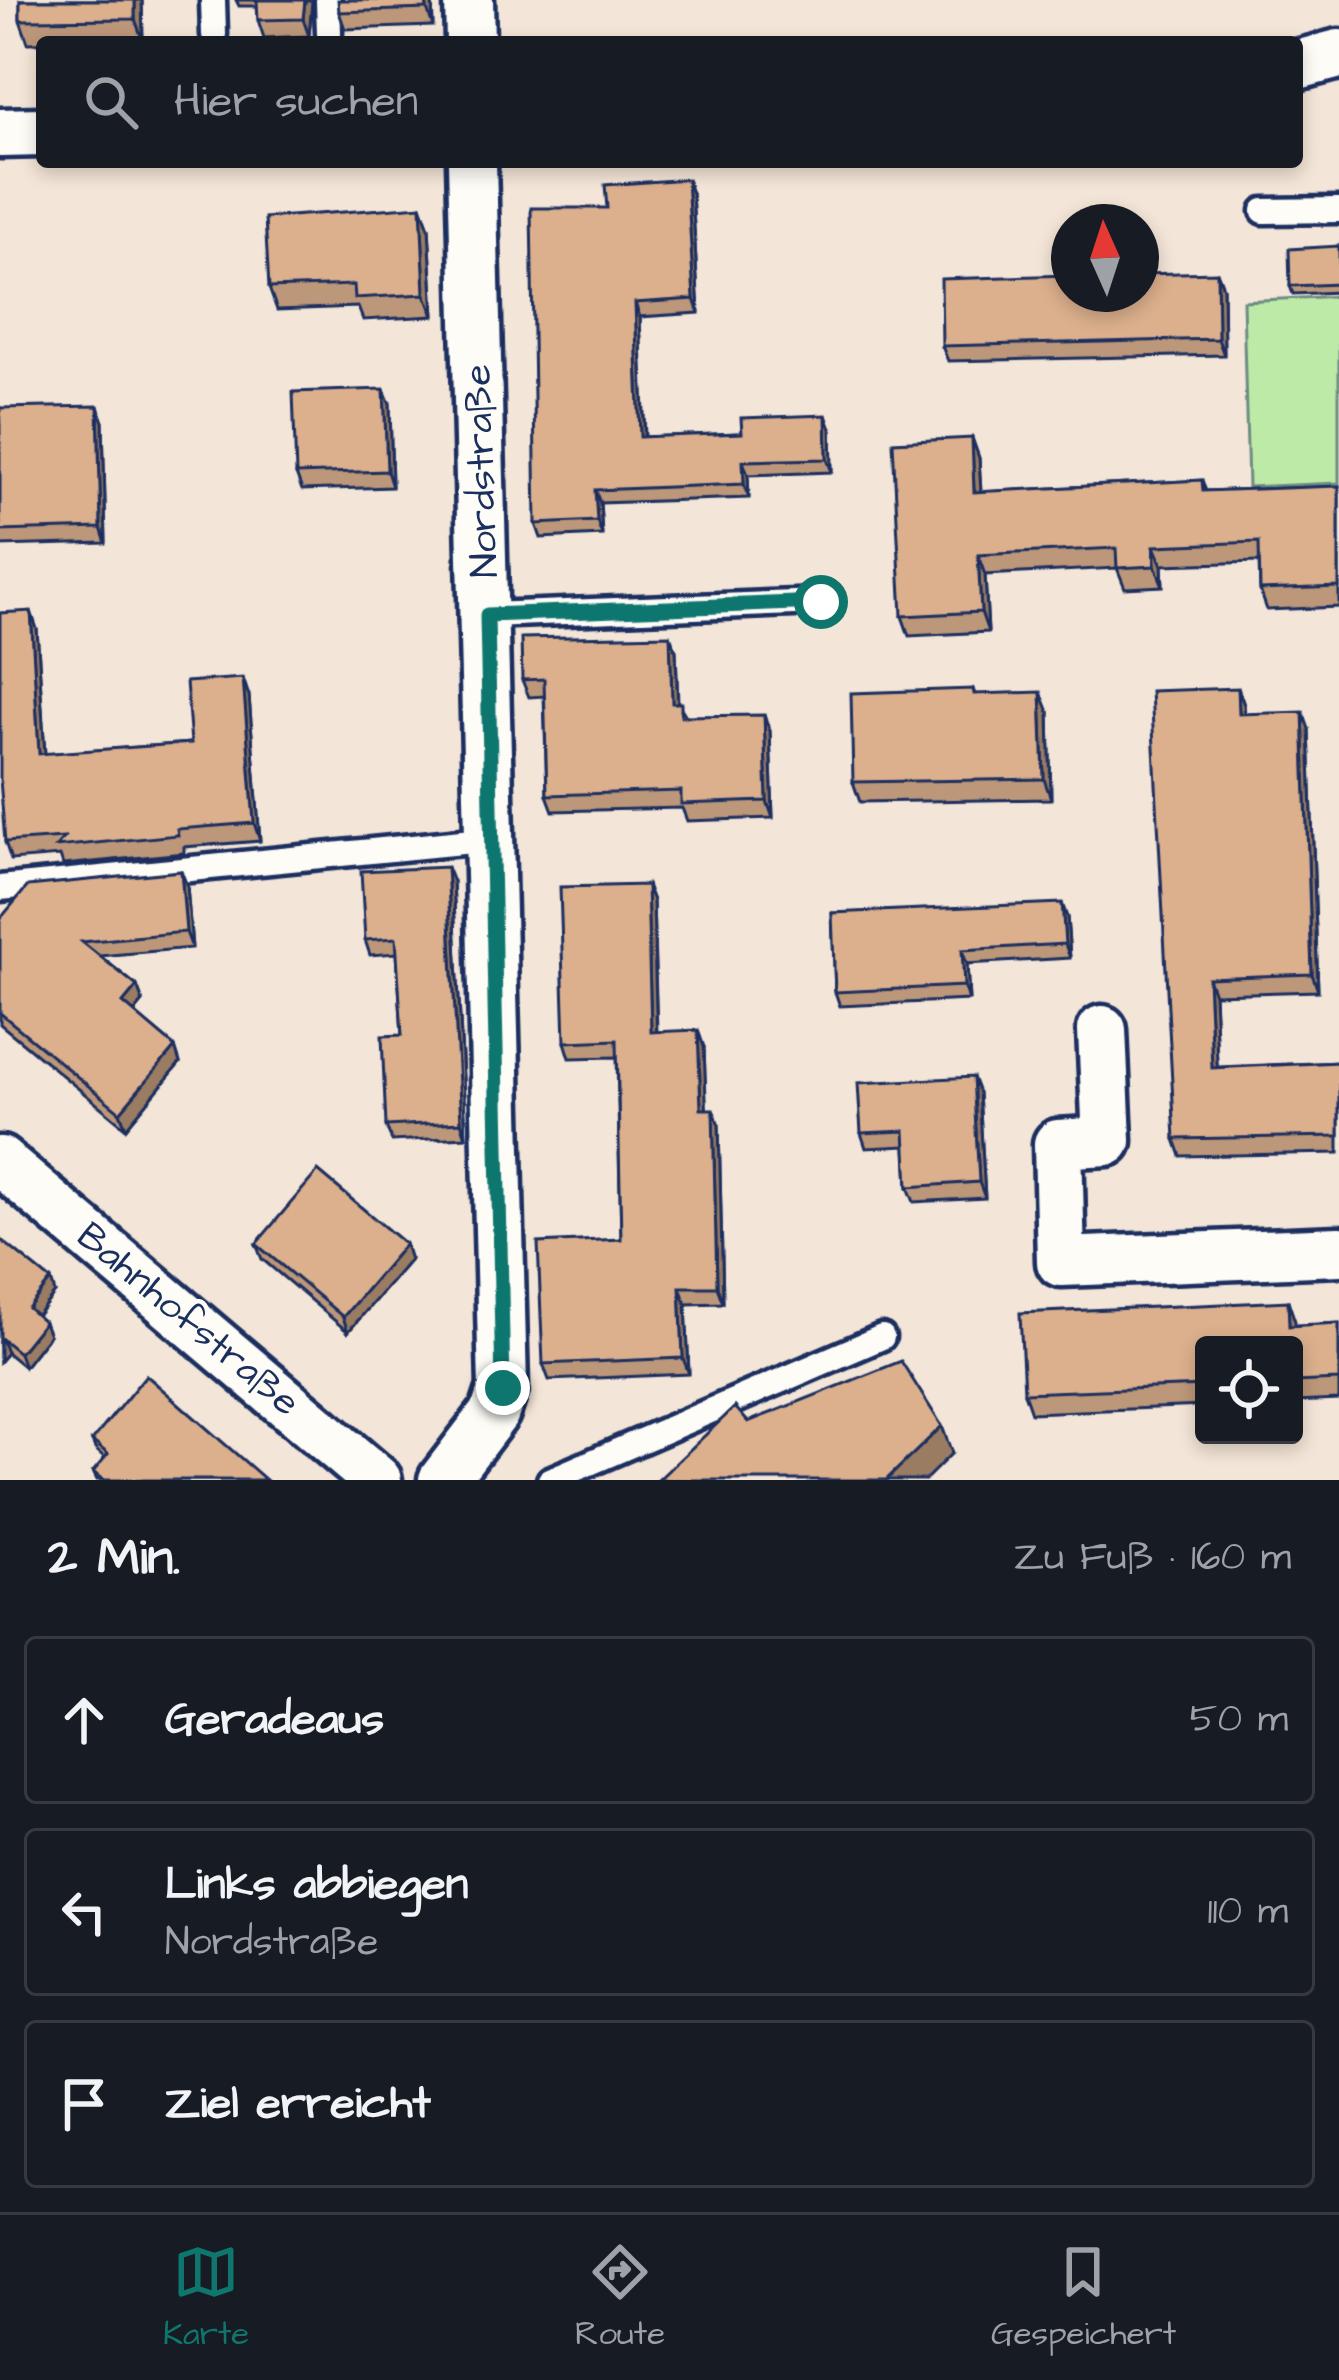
<!DOCTYPE html>
<html lang="de">
<meta charset="utf-8">
<style>
:root{--surface:#171b24;--page:#242831;--text:#f1f3f6;--muted:#9ea1a6;--line:#363941;--accent:#0f766e}
body{margin:0;font-family:"Architects Daughter",sans-serif;background:var(--page);color:var(--text)}
.controls{position:absolute;right:36px;bottom:36px;display:grid;overflow:hidden;border-radius:12px;box-shadow:0 6px 18px #0003}
.controls button{width:108px;height:108px;display:grid;place-items:center;padding:0;border:0;border-bottom:3px solid var(--line);background:var(--surface);color:var(--text);font:60px sans-serif}
.compass{position:absolute;left:1051px;top:204px;width:108px;height:108px;border-radius:50%;background:var(--surface);box-shadow:0 6px 18px #0003;rotate:357deg}
.stop{position:absolute;width:36px;height:36px;margin:-27px;border:9px solid #0f766e;border-radius:50%;background:#fff}
.stop.end{background:#0f766e;border-color:#fff;box-shadow:0 3px 12px #0008}
.list{margin:0;padding:0;list-style:none}
h2{display:flex;justify-content:space-between;align-items:center;height:156px;margin:0;padding:0 48px;font-size:51px}
h2 small{font-size:39px;font-weight:400;color:var(--muted)}
.list li{display:grid;grid-template-columns:78px 1fr auto;gap:36px;align-items:center;box-sizing:border-box;height:168px;margin:0 24px 24px;padding:0 24px;border:3px solid var(--line);border-radius:12px}
.list b{display:block;font-size:45px;white-space:nowrap}
.list p{margin:0;font-size:39px;white-space:nowrap;color:var(--muted)}
.list em{font-size:39px;font-style:normal;color:var(--muted)}
.icon{flex:none;width:66px;height:66px;fill:none;stroke:currentColor;stroke-width:2;stroke-linecap:round;stroke-linejoin:round}
.map{position:relative;flex:none;width:1339px;height:1480px;overflow:hidden}
.search{position:absolute;background:var(--surface);box-shadow:0 6px 18px #0003;left:36px;right:36px;top:36px;height:132px;display:flex;align-items:center;gap:30px;box-sizing:border-box;padding:0 42px;border-radius:12px;color:var(--muted);font-size:45px}
.sheet{height:732px;background:var(--surface)}
nav{display:flex;justify-content:space-around;align-items:center;box-sizing:border-box;height:168px;border-top:3px solid var(--line);background:var(--surface);font-size:33px;color:var(--muted)}
nav a{display:grid;justify-items:center;gap:6px}
nav .on{color:var(--accent)}
.map>svg:first-child{display:block}
.green{fill:#bdeaa7;stroke:#6c8c82;stroke-width:3}
.lines{fill:none;stroke-linecap:round;stroke-linejoin:round}
.service-casing{stroke:#1b2f5e;stroke-width:33}
.minor-casing{stroke:#1b2f5e;stroke-width:57}
.service{stroke:#fdfcf7;stroke-width:24}
.minor{stroke:#fdfcf7;stroke-width:48}
.wall{fill:#bd9779;stroke:#1b2f5e;stroke-width:3}
.shaded-wall{fill:#9a7b63;stroke:#1b2f5e;stroke-width:3}
.building{fill:#dcb08d;stroke:#1b2f5e;stroke-width:3}
.route{stroke:#0f766e;stroke-width:15}
.labels{text-anchor:middle;dominant-baseline:central;stroke-width:9;stroke-linejoin:round;paint-order:stroke}
.street-label{font-size:39px;fill:#1b2f5e;stroke:#fdfcf7}
</style>
<div class="map">
<svg width="1339" height="1480" viewBox="0 0 1339 1480">
<rect width="100%" height="100%" fill="#f3e5d7"/>
<filter id="ink" filterUnits="userSpaceOnUse"><feTurbulence type="fractalNoise" baseFrequency=".00833" numOctaves="2"/><feDisplacementMap in="SourceGraphic" scale="24" xChannelSelector="R" yChannelSelector="G"/><feConvolveMatrix kernelMatrix="1 2 1 2 8 2 1 2 1" color-interpolation-filters="sRGB"/></filter>
<g filter="url(#ink)">
<path class="green" d="M1339,296V483L1248,487L1243,301Z"/>
<g class="lines">
<g class="service-casing">
<g id="service">
<path d="M213,0L214,34"/>
<path d="M328,0L329,33"/>
<path d="M1264,211L1339,210"/>
<path d="M487,615L821,602"/>
<path d="M0,888L492,839"/>
<path d="M550,1480L882,1337"/>
</g>
</g>
<g class="minor-casing">
<g id="minor">
<path d="M469,0L470,42"/>
<path d="M1297,65L1339,54"/>
<path d="M0,133L42,132"/>
<path d="M1102,1030L1107,1141L1058,1144L1061,1262L1339,1251"/>
<path d="M0,1161L377,1480"/>
<path d="M443,1480L495,1412L503,1388L472,162"/>
</g>
</g>
<use href="#service" class="service"/>
<use href="#minor" class="minor"/>
</g>
<g class="wall">
<path d="M20,0H142L143,41L28,43L20,20Z"/>
<path d="M236,0H312L309,36L264,38L258,20L257,6H239Z"/>
<path d="M432,0L433,26L345,29L339,12Z"/>
<path d="M692,193L699,313L640,317L645,437L831,429L832,472L748,475L749,498L600,503L602,535L541,538L536,524L607,208Z"/>
<path d="M421,206L429,228L434,316L363,320L358,307L277,310L269,288Z"/>
<path d="M1339,246V292L1293,294L1290,286Z"/>
<path d="M1217,272L1223,287L1224,355L948,361L942,346Z"/>
<path d="M390,404L392,487L302,490L296,474Z"/>
<path d="M0,408L103,422L106,543L0,546Z"/>
<path d="M972,438L979,458L981,492L1202,480L1206,491L1339,486V607L1267,610L1260,590L1259,562L1162,565L1163,586L1125,588L1117,568L985,575L988,632L909,636L902,616Z"/>
<path d="M37,629L45,754L191,743L249,696L260,841L184,847V853L63,865L60,856L11,860L5,842Z"/>
<path d="M676,651L678,703L686,716L770,731L773,818L687,821L682,808L553,811L547,795L544,696L529,697L522,680Z"/>
<path d="M1238,688L1244,705L1245,714L1309,729L1318,991L1214,994L1217,1067L1339,1062V1153L1181,1156L1175,1139Z"/>
<path d="M973,689L975,694L1049,712L1051,799L860,802L853,782Z"/>
<path d="M181,871L187,886L192,948L100,956L137,986L143,1002L134,1013L175,1047L180,1063L126,1128L0,1024V919Z"/>
<path d="M453,882L466,1137L392,1141L386,1126L402,1035L397,953L370,955L365,940Z"/>
<path d="M647,885L653,901L657,1032L704,1047L706,1109L719,1125L723,1303L686,1304L689,1374L549,1380L543,1364L621,1239L617,1057L570,1058L565,1042Z"/>
<path d="M832,913L1067,917L1070,958L967,964L969,1000L840,1006L835,992Z"/>
<path d="M979,1093L985,1198L914,1202L908,1187L906,1146L866,1148L861,1133Z"/>
<path d="M0,1239L55,1293L37,1316L49,1335L24,1367L7,1353L0,1361Z"/>
<path d="M256,1244L410,1260L348,1332L262,1259Z"/>
<path d="M1288,1301L1295,1325L1339,1323V1400L1294,1402V1345H1204V1406L1031,1413L1024,1393Z"/>
<path d="M92,1441L266,1480H97L93,1472L105,1458L95,1449Z"/>
</g>
<g class="shaded-wall">
<path d="M135,0H142L143,41L135,19Z"/>
<path d="M305,0H312L309,36L303,19Z"/>
<path d="M426,0H432L433,26L427,9Z"/>
<path d="M687,179L692,193L699,313L694,299Z"/>
<path d="M421,206L429,228L434,316L425,294Z"/>
<path d="M1217,272L1223,287L1224,355L1218,339Z"/>
<path d="M635,303L640,317L645,451L640,437Z"/>
<path d="M384,389L390,404L392,487L387,471Z"/>
<path d="M98,406L103,422L106,543L101,528Z"/>
<path d="M826,415L831,429L832,472L827,459Z"/>
<path d="M972,438L979,458L982,512L974,492Z"/>
<path d="M743,461L748,475L749,498L744,484Z"/>
<path d="M595,490L600,503L602,535L597,521Z"/>
<path d="M1154,546L1162,565L1163,586L1155,566Z"/>
<path d="M978,555L985,575L988,632L981,612Z"/>
<path d="M31,611L37,629L46,772L39,754Z"/>
<path d="M670,635L676,651L678,720L672,703Z"/>
<path d="M243,678L249,696L260,841L254,823Z"/>
<path d="M1238,688L1244,705L1246,731L1239,714Z"/>
<path d="M1041,692L1049,712L1051,799L1044,779Z"/>
<path d="M1303,712L1309,729L1318,991L1312,974Z"/>
<path d="M764,715L770,731L773,818L767,801Z"/>
<path d="M447,867L453,882L466,1137L461,1122Z"/>
<path d="M181,871L187,886L192,948L186,932Z"/>
<path d="M647,885L653,901L657,1048L651,1032Z"/>
<path d="M1062,903L1067,917L1070,958L1065,944Z"/>
<path d="M962,950L967,964L969,1000L964,986Z"/>
<path d="M1208,978L1214,994L1218,1084L1212,1068Z"/>
<path d="M137,986L143,1002L129,1019L123,1003Z"/>
<path d="M698,1030L704,1047L707,1125L701,1109Z"/>
<path d="M175,1047L180,1063L126,1128L120,1112Z"/>
<path d="M973,1077L979,1093L985,1198L979,1182Z"/>
<path d="M713,1109L719,1125L723,1303L717,1287Z"/>
<path d="M405,1244L410,1260L348,1332L343,1317Z"/>
<path d="M51,1280L55,1293L32,1321L28,1308Z"/>
<path d="M680,1287L686,1304L689,1374L683,1358Z"/>
<path d="M1288,1301L1295,1321L1296,1346L1289,1326Z"/>
<path d="M44,1322L49,1335L24,1367L19,1353Z"/>
<path d="M2,1339L7,1353L0,1361V1342Z"/>
<path d="M942,1426L952,1453L925,1480H886Z"/>
</g>
<g class="building">
<path d="M20,0H135V19L20,20Z"/>
<path d="M257,0H305L303,19L258,20Z"/>
<path d="M338,0H426L427,9L339,12Z"/>
<path d="M687,179L694,299L635,303L640,437L742,433L741,418L826,415L827,459L743,461L744,484L595,490L597,521L536,524L531,208H607L605,185Z"/>
<path d="M421,206L425,294L355,298L354,285L269,288L265,218Z"/>
<path d="M1339,246V284L1290,286L1289,249Z"/>
<path d="M1217,272L1218,339L942,346L941,279L1069,275V294H1141V274Z"/>
<path d="M384,389L387,471L296,474L293,392Z"/>
<path d="M98,406L101,528L0,531V408Z"/>
<path d="M972,438L974,492L1202,480L1203,491L1339,486V587L1260,590L1259,542L1154,546L1155,566L1117,568L1116,548L978,555L981,612L902,616L893,442Z"/>
<path d="M31,611L39,754L191,743L186,682L243,678L254,823L177,829L178,835L56,847L64,838L5,842L0,779V613Z"/>
<path d="M670,635L672,703H681V716L764,715L767,801L681,804V791L547,795L544,679L522,680L521,638Z"/>
<path d="M1238,688L1239,714L1303,712L1312,974L1208,978L1212,1068L1339,1062V1136L1175,1139L1151,691Z"/>
<path d="M973,689L974,694L1041,692L1044,779L853,782L851,693Z"/>
<path d="M447,867L461,1122L386,1126L382,1036L402,1035L396,938L365,940L361,871Z"/>
<path d="M181,871L186,932L82,942L137,986L123,1003L175,1047L120,1112L0,1013V919L28,886Z"/>
<path d="M647,885L651,1032L698,1030L701,1109H713L717,1287H680L683,1358L543,1364L538,1243L621,1239L617,1040L565,1042L560,887Z"/>
<path d="M1062,903L1065,944L962,950L964,986L835,992L832,913Z"/>
<path d="M973,1077L979,1182L908,1187L905,1131L861,1133L858,1083Z"/>
<path d="M318,1171L405,1244L343,1317L256,1244Z"/>
<path d="M0,1239L51,1280L28,1308L44,1322L19,1353L2,1339L0,1342Z"/>
<path d="M1288,1301L1289,1326L1339,1323V1380L1294,1382V1345H1204V1386L1024,1393L1020,1313Z"/>
<path d="M901,1361L942,1426L886,1480H658L735,1407L748,1422Z"/>
<path d="M146,1375L266,1480H103L93,1472L108,1454L92,1441Z"/>
</g>
</g>
<g class="lines" filter="url(#ink)">
<path class="route" d="M503,1388L487,615L821,602"/>
</g>
<g class="labels">
<g class="street-label">
<text transform="translate(482 471) rotate(-92)">Nordstraße</text>
<text transform="translate(188 1320) rotate(40)">Bahnhofstraße</text>
</g>
</g>
</svg>
<div class="controls">
<button><svg class="icon" aria-label="locate" viewBox="0 0 24 24"><circle cx="12" cy="12" r="6"/><path d="M12 2v4M12 18v4M2 12h4M18 12h4"/></svg></button>
</div>
<svg class="compass" viewBox="-18 -18 36 36"><path d="M0-13l5 13h-10z" fill="#e53935"/><path d="M0 13l5-13h-10z" fill="#9ea1a6"/></svg>
<div class="stop" style="left:821px;top:602px"></div>
<div class="stop end" style="left:503px;top:1388px"></div>
<div class="search"><svg class="icon" aria-label="search" viewBox="0 0 24 24"><circle cx="10" cy="10" r="6"/><path d="M15 15l6 6"/></svg>Hier suchen</div>
</div>
<section class="sheet">
<h2>2 Min.<small>Zu Fuß · 160 m</small></h2>
<ul class="list">
<li><svg class="icon" aria-label="ahead" viewBox="0 0 24 24"><path d="M12 20V5M6 11l6-6 6 6"/></svg><div><b>Geradeaus</b></div><em>50 m</em></li>
<li><svg class="icon" aria-label="left" viewBox="0 0 24 24"><path d="M17 20v-9H6M10 6l-5 5 5 5"/></svg><div><b>Links abbiegen</b><p>Nordstraße</p></div><em>110 m</em></li>
<li><svg class="icon" aria-label="arrive" viewBox="0 0 24 24"><path d="M6 21V4h12l-3 4 3 4H6"/></svg><div><b>Ziel erreicht</b></div></li>
</ul>
</section>
<nav>
<a class="on"><svg class="icon" aria-label="map" viewBox="0 0 24 24"><path d="M3 6l6-2 6 2 6-2v14l-6 2-6-2-6 2zM9 4v14M15 6v14"/></svg>Karte</a>
<a><svg class="icon" aria-label="directions" viewBox="0 0 24 24"><path d="M12 3l9 9-9 9-9-9zM9 14v-3h6M13 9l2 2-2 2"/></svg>Route</a>
<a><svg class="icon" aria-label="saved" viewBox="0 0 24 24"><path d="M7 4h10v16l-5-4-5 4z"/></svg>Gespeichert</a>
</nav>
